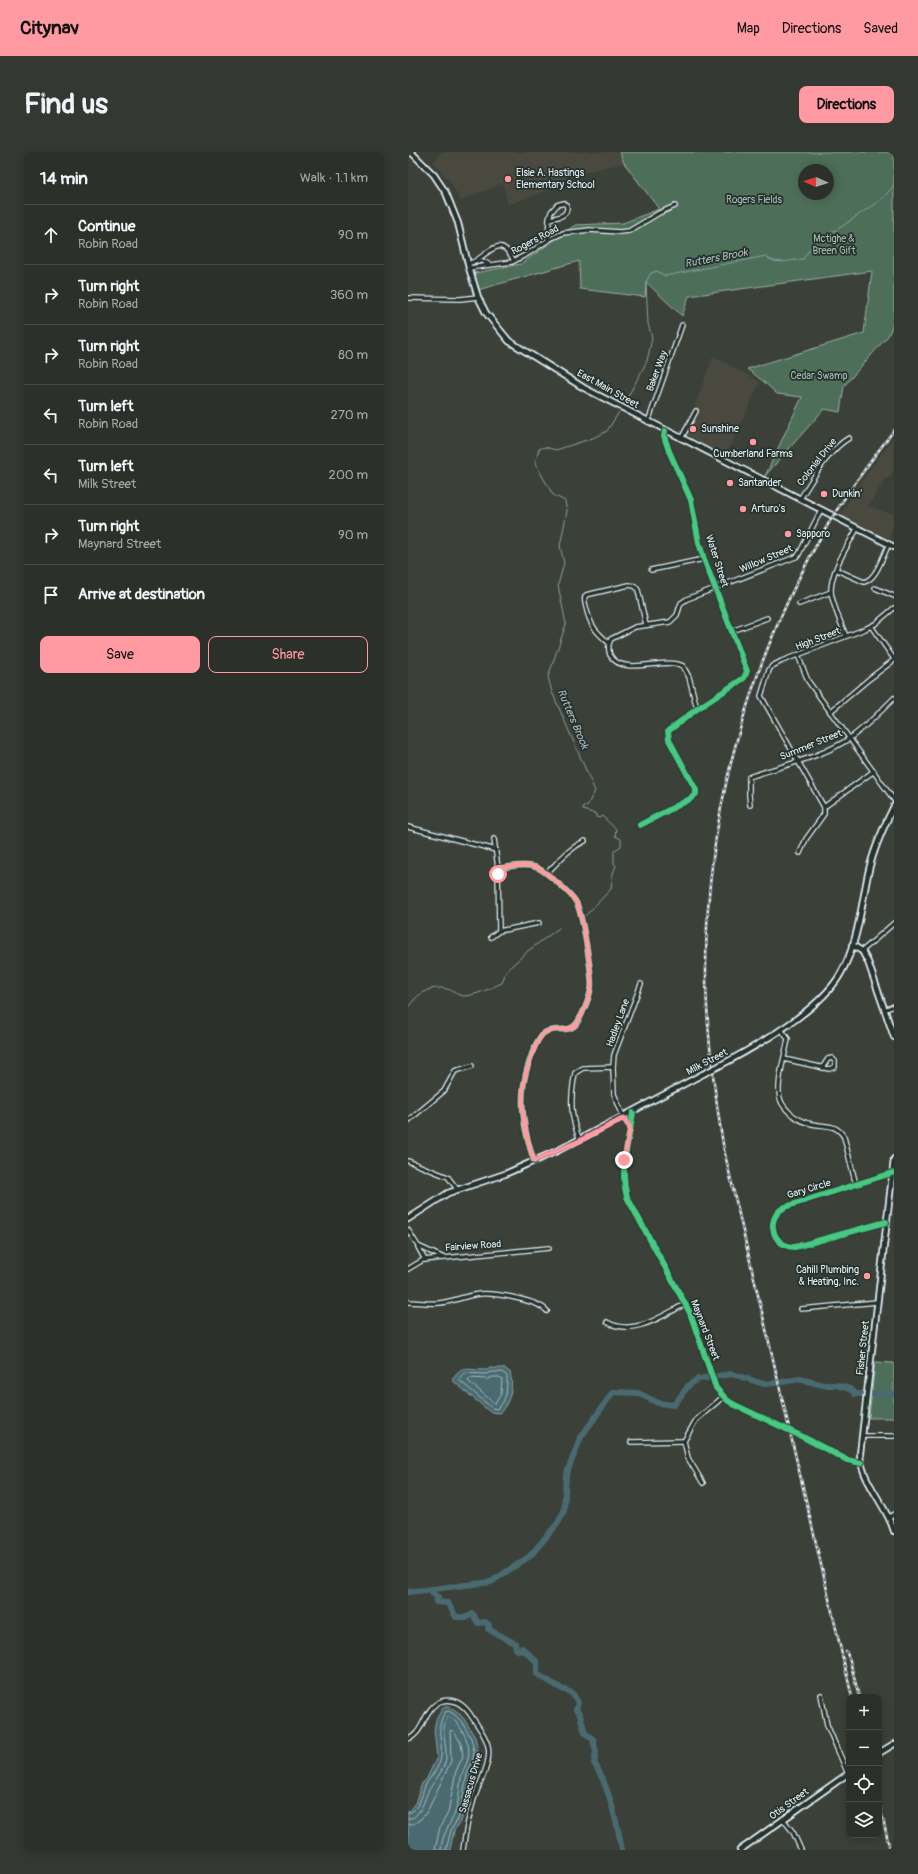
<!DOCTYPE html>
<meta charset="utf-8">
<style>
:root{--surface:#2c302b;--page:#343833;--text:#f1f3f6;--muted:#a6a9a9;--line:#484b47;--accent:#ff9aa2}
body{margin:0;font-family:Pangolin,sans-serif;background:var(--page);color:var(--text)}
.controls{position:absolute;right:12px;bottom:12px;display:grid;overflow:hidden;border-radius:8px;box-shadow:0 2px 10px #0003}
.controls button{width:36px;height:36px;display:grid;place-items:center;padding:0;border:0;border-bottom:1px solid var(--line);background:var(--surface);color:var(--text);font:20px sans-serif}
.compass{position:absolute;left:390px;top:12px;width:36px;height:36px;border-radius:50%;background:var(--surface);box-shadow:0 2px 10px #0003;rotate:273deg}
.stop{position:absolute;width:12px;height:12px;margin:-9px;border:3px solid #ff9aa2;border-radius:50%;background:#fff}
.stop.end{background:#ff9aa2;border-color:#fff;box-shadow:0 1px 4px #0008}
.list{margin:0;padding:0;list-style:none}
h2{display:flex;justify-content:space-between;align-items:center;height:52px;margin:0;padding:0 16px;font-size:17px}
h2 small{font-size:13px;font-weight:400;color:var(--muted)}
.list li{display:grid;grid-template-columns:26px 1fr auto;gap:12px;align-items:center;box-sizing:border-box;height:60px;padding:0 16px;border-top:1px solid var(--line)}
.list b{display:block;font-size:15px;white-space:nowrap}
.list p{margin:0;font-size:13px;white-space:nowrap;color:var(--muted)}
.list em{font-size:13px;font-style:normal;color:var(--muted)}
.actions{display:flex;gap:8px;padding:12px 16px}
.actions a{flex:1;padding:9px 0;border:1px solid var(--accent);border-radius:8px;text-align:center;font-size:14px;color:var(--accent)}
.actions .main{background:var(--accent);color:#111}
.icon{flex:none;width:22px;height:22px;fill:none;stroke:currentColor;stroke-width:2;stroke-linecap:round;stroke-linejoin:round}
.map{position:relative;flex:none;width:486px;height:1698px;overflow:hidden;border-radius:8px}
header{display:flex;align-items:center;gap:24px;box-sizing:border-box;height:56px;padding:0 20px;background:var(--accent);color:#111}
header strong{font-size:19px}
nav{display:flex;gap:22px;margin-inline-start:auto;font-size:14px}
.intro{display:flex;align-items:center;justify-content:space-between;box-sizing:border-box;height:96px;padding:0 24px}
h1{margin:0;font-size:28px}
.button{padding:10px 18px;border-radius:8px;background:var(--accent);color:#111;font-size:14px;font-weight:700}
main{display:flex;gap:24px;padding:0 24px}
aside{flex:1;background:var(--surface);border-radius:8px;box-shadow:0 2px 10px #0003}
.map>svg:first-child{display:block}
.built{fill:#494a41}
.green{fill:#4e6e58;stroke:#9bb0a8;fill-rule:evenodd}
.water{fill:#4a6b70;stroke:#89a1a6}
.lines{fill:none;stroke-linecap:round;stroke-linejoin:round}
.shore{stroke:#a9bbc2;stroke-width:1}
.stream{stroke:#89a1a6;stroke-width:1}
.river{stroke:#4a6b70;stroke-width:6}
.minor-casing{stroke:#e8f1f8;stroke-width:6}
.major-casing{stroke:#e8f1f8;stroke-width:8}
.minor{stroke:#26332d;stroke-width:3.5}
.major{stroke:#26332d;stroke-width:4.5}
.rail-casing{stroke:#e8f1f8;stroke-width:2.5}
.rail{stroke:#26332d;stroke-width:1;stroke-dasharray:3;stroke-linecap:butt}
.major-bridge-casing{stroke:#e8f1f8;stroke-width:8;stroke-linecap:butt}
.major-bridge{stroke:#26332d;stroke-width:4.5}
.cycleway-casing{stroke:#26332d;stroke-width:8}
.cycleway{stroke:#46c982;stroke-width:6}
.route{stroke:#ff9aa2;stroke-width:5}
.poi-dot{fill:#ff9aa2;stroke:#26332d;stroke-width:1.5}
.labels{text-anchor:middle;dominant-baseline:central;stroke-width:3.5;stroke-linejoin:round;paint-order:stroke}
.poi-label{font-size:10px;fill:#e8f1f8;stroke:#26332d;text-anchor:start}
.park-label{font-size:10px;fill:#aabdb8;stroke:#26332d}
.street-label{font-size:10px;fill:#e8f1f8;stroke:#26332d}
.water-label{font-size:11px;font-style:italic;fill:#a9bbc2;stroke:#26332d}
</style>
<header>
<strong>Citynav</strong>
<nav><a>Map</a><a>Directions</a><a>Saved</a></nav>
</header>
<div class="intro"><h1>Find us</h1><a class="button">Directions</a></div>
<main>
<aside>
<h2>14 min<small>Walk · 1.1 km</small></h2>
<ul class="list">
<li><svg class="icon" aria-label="ahead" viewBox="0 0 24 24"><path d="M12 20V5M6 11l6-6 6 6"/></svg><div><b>Continue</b><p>Robin Road</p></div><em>90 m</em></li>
<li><svg class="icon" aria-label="right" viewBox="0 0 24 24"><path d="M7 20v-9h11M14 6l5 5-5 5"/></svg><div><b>Turn right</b><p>Robin Road</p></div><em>360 m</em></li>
<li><svg class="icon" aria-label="right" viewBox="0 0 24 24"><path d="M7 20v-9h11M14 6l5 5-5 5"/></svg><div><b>Turn right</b><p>Robin Road</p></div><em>80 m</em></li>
<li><svg class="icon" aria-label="left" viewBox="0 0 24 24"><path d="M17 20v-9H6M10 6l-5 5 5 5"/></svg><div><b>Turn left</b><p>Robin Road</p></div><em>270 m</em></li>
<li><svg class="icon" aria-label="left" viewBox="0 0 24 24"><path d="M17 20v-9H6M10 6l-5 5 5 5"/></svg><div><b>Turn left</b><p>Milk Street</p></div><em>200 m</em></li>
<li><svg class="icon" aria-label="right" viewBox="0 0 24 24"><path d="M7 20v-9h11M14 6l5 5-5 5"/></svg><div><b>Turn right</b><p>Maynard Street</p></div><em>90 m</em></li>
<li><svg class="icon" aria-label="arrive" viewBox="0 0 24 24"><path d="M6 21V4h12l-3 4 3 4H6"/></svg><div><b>Arrive at destination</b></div></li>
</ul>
<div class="actions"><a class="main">Save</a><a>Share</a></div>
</aside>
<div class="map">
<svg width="486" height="1698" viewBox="0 0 486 1698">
<rect width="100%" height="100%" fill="#3b4039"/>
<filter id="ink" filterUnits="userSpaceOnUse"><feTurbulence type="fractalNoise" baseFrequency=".025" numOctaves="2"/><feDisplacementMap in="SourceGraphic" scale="8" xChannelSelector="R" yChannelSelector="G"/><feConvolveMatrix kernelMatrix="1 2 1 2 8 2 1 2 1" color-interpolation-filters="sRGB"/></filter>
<g filter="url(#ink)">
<g class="built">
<path d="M33,0H212L216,11L169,22L137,39L100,53L95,31L52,49L44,32L25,11Z"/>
<path d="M305,204L352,230L318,303L277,283L288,259L287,254Z"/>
<path d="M486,285V317L482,326H478L460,354L486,363V371L481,389L457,377L449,371L431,364L460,320Z"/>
</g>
<g class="green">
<path d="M212,0H486V170L480,184L436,234L432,260L416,257L357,324L394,245L369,242L355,229L339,217L456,181L464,119L281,144L274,164L238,130L237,145L172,137L171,109L70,138L67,121L113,112L167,73L215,71L251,57L216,11ZM396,18H420V42H396Z"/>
<path d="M467,1210L486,1211V1266H461Z"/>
</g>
<g class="water">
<path d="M82,1216H96L102,1220C106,1235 102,1250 92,1261L82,1260L44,1228L53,1217L79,1218Z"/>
<path d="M35,1555H42L50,1560L56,1567L67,1585L70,1598L69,1608L63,1623L54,1667L46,1679L42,1698H0V1660L7,1651L14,1631L18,1628L29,1605L26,1578L28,1568Z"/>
</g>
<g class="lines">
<g class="shore">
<path d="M83,1220H94L99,1224C99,1237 99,1249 89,1257L84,1256L51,1228L56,1221L78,1222Z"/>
<path d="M85,1225H92L94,1227L93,1242L87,1252L60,1229L62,1226L79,1227Z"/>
<path d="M0,1661C11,1660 14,1642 17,1634C22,1625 32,1615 33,1605C35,1587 27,1578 37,1560L41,1559L47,1563L53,1569L63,1586L66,1599L65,1607L59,1622L51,1665L43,1678L38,1698"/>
<path d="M0,1667C3,1666 6,1666 8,1663C16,1655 17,1644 22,1636C28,1627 37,1616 38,1606C39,1592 32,1579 39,1566L42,1565C53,1572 64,1593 60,1606C59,1613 54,1619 53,1626C51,1638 51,1652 46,1663C40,1676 34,1683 33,1698"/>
<path d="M0,1673L7,1671L14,1666L20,1658L43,1609L42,1579L45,1578L53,1591L55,1604L48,1619L40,1661L32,1675L27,1698"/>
</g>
<g class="stream">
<path d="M216,252L239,209L244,186L240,172L238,130L243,121L249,119L257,124L358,104C366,114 384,108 395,107L407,90L433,75L475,46L486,33"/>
<path d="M177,764L203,737L205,721L208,714L206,711V699L213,694V687L207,684L208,677L194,664L191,666L188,665V662L175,658V654H179L187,639L144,540L140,525L158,472L150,433L156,411L152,394L159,359L157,349L145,343L127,311L131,297L137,295L148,298L185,286L199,279L211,260"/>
<path d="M0,856C9,842 21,833 39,837C45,838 50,844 56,844C70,843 82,836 94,831L98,819L121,798L151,776"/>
</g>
<g class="river">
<path d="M374,1230L392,1227L415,1233H428L442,1237L447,1242H486"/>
<path d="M23,1437L25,1442L30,1445L28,1450L40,1451L48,1465H59L65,1462L70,1471L77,1470L81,1473L80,1477C90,1482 97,1487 107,1491L108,1497L112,1499L114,1496L129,1510V1522L154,1537L164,1541L170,1550L168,1558L172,1563L177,1581L185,1587L188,1600L186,1611C200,1632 210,1673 214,1698"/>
<path d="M0,1440L83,1430L122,1404L150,1371L156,1359L158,1323L173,1285L205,1240L230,1241L250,1251L266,1253L281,1233L290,1227L324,1222L356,1232L367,1231"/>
</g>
<g class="minor-casing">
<g id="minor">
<path d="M140,88L141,67C149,65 160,65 159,54L156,51L149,53L143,60L141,67"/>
<path d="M70,109H75L82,113"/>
<path d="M60,112C80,107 90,77 106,109"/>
<path d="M61,116L104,110L121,101L142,87L155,81L182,78L212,80L221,79L251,61L267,54"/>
<path d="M0,146L52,147L70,145"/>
<path d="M240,270L274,173"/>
<path d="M273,287L288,259"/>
<path d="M392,347C404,328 421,297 441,286"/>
<path d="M243,418L296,407"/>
<path d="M429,418L456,430C469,427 475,403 481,392"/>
<path d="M467,436L486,444"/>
<path d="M391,452L423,440"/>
<path d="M463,474L486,507"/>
<path d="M324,479L359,466"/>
<path d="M438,484C433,471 425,454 423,440C422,420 440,393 449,377"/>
<path d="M201,491C187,479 182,473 178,455C177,450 175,447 178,443L221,433L227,434L230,438L238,473"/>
<path d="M390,503L400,529L486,648"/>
<path d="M289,557L281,525L275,514C256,504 215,526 202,503C200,497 200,492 203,487L227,475L262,470L269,463L273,451L279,447L390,404L413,358"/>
<path d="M422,560L461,527L486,508"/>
<path d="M342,653L341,643V625C373,614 415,605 442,586C459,574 472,560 486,546"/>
<path d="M416,655L353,544L361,518L364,514L374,509L457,477L467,472L486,456"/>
<path d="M416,655L466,619"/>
<path d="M232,673L282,647L288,642V638L261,588L260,579L289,557L336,526L339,519L296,407L291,391L283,348L261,299L256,284L257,279"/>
<path d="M0,675L88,698"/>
<path d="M86,687L90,716L91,779"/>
<path d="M392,701L398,687L416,662V655"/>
<path d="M90,716C103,715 118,711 130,716C139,721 163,741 168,750C174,760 185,826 183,837C181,847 175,862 169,871C162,882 146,874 136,881C127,888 122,907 119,917C110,949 116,979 126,1009"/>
<path d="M138,722C150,710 161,696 177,689"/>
<path d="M83,785L91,779L131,771"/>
<path d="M454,799L486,771"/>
<path d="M476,858L486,854"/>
<path d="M373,877L380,887C377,904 370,923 371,940C371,956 389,969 404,972C418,975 428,971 436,985L448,1033"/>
<path d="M376,907L421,917L427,915V909L424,906L420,907L414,916"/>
<path d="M205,915L206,903L233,832"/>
<path d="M225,961C221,989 211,1016 219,1045L282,1161L308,1236L319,1248L325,1252L393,1284L439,1308L453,1311"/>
<path d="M0,969L36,939L47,919L64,914"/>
<path d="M172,988C162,965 162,947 167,921L175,916L205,915L206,942L216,966L222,975"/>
<path d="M0,1009L40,1025L49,1037"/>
<path d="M478,1070L387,1095C364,1095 356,1066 377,1055L484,1021"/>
<path d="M0,1078L10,1094L36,1106L141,1096"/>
<path d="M10,1095L17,1108"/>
<path d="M0,1117L15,1108L35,1106"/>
<path d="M0,1150C10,1150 20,1152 31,1151C45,1150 58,1143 72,1142C87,1141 130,1148 139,1159"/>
<path d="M393,1157L469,1150"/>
<path d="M199,1170C225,1185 254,1164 277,1152"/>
<path d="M454,1284H486"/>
<path d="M223,1290L276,1289"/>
<path d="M295,1331L280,1306L276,1289L288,1268L315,1245"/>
<path d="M482,1365L486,1362"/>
<path d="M413,1543L419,1573L440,1622"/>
<path d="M0,1587C17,1581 15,1555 34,1549C46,1546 55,1552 62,1562C68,1572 78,1583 80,1594C84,1611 71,1631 66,1647C61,1664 57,1681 55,1698"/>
<path d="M375,1667L385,1680L393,1698"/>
</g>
</g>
<g class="major-casing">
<g id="major">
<path d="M3,0L26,23L38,41L50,71L61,116L70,145L78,161L101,189L176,236L486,395"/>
<path d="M444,793L454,799L460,810L486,885"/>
<path d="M311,914C349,894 413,858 433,821C450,791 453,755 460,722C465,698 475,676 486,654"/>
<path d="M486,1007L452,1302C453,1329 478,1352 486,1379"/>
<path d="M0,1067L40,1041L97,1022L151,998L295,922"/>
<path d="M471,1601L486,1592"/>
<path d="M332,1698L441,1621"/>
</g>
</g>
<use href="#minor" class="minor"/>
<use href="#major" class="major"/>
<g class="rail-casing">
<g id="rail">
<path d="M438,1499L442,1509L451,1545"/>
<path d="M444,1545L316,998C306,939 298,879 298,819C297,660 342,505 422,369C441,337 464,307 486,278"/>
<path d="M471,1650L482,1698"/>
</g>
</g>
<use href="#rail" class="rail"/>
<g class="major-bridge-casing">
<path id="major-bridge" d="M295,922L311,914"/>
</g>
<use href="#major-bridge" class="major-bridge"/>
<g class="cycleway-casing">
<g id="cycleway">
<path d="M232,673L282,647L288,642V638L261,588L260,579L289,557L336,526L339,519L296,407L291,391L283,348L261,299L256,284L257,279"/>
<path d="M90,716C103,715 118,711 130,716C139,721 163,741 168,750C174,760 185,826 183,837C181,847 175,862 169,871C162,882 146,874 136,881C127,888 122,907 119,917C110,949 116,979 126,1009"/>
<path d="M225,961C221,989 211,1016 219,1045L282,1161L308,1236L319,1248L325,1252L393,1284L439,1308L453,1311"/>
<path d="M478,1070L387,1095C364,1095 356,1066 377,1055L484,1021"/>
</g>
</g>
<use href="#cycleway" class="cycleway"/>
</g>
</g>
<g class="lines" filter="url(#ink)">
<path class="route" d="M90,722V716C103,715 118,711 130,716C139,721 163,741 168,750C174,760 185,826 183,837C181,847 175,862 169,871C162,882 146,874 136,881C127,888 123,907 119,917C110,948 116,979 126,1009L171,989L216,966L222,976L216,1008"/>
</g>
<g class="poi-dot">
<circle cx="100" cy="27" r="4"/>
<circle cx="285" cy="277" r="4"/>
<circle cx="345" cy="290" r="4"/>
<circle cx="322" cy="331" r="4"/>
<circle cx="416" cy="342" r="4"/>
<circle cx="335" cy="357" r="4"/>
<circle cx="380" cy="382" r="4"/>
<circle cx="459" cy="1124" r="4"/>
</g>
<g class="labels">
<g class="poi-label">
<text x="108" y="21">Elsie A. Hastings<tspan x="108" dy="12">Elementary School</tspan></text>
<text x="293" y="277">Sunshine</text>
<text x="345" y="302" text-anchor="middle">Cumberland Farms</text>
<text x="330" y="331">Santander</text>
<text x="424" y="342">Dunkin'</text>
<text x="343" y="357">Arturo's</text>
<text x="388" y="382">Sapporo</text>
<text x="451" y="1118" text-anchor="end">Cahill Plumbing<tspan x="451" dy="12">&amp; Heating, Inc.</tspan></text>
</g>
<g class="park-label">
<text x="346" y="48">Rogers Fields</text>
<text x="426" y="87">Mctighe &amp;<tspan x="426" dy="12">Breen Gift</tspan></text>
<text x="411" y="224">Cedar Swamp</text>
</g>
<g class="street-label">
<text transform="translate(127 88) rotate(-28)">Rogers Road</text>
<text transform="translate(249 219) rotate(-70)">Baker Way</text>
<text transform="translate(200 237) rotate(29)">East Main Street</text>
<text transform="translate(409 310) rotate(-52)">Colonial Drive</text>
<text transform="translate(358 407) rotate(-23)">Willow Street</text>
<text transform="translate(309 409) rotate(72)">Water Street</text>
<text transform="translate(410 487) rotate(-21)">High Street</text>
<text transform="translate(403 593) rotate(-22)">Summer Street</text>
<text transform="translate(210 871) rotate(-70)">Hadley Lane</text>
<text transform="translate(299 910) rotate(-28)">Milk Street</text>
<text transform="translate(401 1037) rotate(-17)">Gary Circle</text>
<text transform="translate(65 1094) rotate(-4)">Fairview Road</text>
<text transform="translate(297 1178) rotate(69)">Maynard Street</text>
<text transform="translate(455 1196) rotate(-84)">Fisher Street</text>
<text transform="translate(63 1631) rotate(-74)">Sassacus Drive</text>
<text transform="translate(381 1652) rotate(-36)">Otis Street</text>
</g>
<g class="water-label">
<text transform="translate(308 106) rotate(-11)">Rutters Brook</text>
<text transform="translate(165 567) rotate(67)">Rutters Brook</text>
</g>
</g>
</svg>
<div class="controls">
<button>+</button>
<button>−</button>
<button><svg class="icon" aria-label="locate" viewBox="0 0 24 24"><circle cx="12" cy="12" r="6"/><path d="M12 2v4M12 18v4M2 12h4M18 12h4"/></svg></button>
<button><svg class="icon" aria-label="layers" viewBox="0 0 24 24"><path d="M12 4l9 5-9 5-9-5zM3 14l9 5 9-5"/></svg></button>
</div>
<svg class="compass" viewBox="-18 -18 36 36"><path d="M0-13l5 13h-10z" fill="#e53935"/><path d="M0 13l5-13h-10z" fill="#a6a9a9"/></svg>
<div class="stop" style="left:90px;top:722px"></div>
<div class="stop end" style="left:216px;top:1008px"></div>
</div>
</main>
